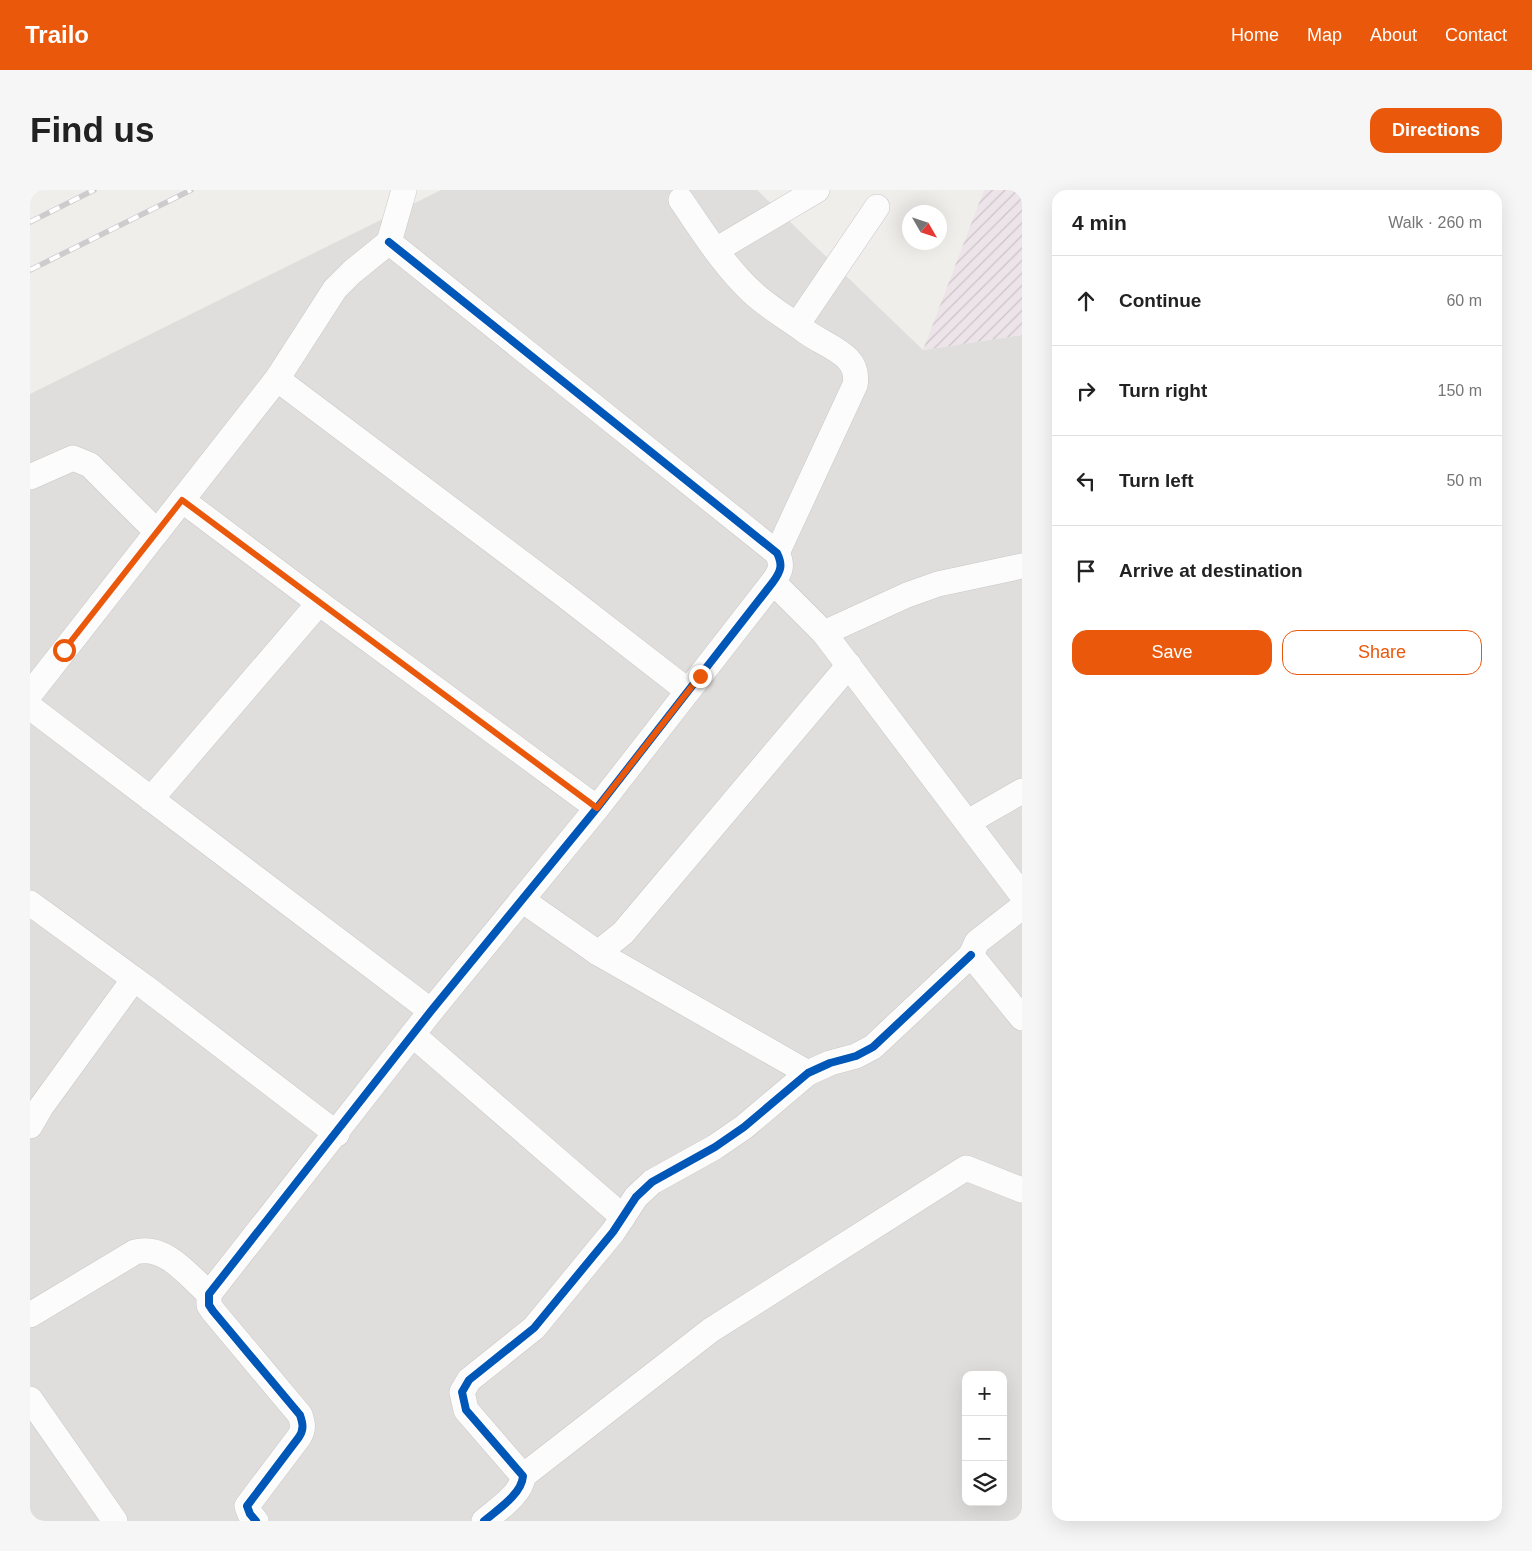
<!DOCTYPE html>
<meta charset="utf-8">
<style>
:root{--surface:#fff;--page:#f6f6f6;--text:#222;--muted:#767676;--line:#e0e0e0;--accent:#ea580c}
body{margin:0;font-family:Arial,sans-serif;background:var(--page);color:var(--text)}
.controls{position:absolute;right:15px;bottom:15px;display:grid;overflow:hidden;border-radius:10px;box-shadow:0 5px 20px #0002}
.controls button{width:45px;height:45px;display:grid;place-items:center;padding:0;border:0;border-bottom:1px solid var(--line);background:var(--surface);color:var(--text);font:25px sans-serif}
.compass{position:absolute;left:872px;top:15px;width:45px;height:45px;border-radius:50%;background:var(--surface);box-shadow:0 5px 20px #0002;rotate:129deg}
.stop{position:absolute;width:15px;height:15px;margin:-11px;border:4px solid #ea580c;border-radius:50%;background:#fff}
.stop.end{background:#ea580c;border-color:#fff;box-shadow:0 1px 5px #0008}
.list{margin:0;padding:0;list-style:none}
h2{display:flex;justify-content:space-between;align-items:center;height:65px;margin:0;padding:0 20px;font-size:21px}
h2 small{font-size:16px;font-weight:400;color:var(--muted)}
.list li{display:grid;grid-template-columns:32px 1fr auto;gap:15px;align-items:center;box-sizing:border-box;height:90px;padding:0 20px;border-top:1px solid var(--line)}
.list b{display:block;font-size:19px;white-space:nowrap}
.list em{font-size:16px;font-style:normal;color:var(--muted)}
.actions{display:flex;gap:10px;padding:15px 20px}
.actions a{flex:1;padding:11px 0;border:1px solid var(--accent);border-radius:15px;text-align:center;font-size:18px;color:var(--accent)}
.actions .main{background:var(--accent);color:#fff}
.icon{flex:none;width:28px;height:28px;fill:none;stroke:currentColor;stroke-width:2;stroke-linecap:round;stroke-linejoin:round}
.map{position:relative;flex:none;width:992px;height:1331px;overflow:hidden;border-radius:15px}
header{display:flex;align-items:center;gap:30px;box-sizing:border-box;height:70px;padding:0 25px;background:var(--accent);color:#fff}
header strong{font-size:24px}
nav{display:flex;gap:28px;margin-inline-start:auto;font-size:18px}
.intro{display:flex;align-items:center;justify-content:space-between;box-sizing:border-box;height:120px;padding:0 30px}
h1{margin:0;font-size:35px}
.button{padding:12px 22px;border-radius:15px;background:var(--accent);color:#fff;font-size:18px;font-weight:700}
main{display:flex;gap:30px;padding:0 30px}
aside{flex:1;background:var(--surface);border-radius:15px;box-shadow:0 5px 20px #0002}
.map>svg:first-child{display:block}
.residential{fill:#dfdedc;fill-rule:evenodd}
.industrial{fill:url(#industrial-furrows)}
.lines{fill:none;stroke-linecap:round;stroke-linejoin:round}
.minor-casing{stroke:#c9c8c7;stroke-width:26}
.minor{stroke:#fdfcfc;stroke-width:25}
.rail-casing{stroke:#ccc;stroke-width:5.5}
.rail{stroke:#fff;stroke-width:4;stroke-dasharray:11;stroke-linecap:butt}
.cycleway-casing{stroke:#fff;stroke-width:11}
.cycleway{stroke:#0057b8;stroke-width:8}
.route{stroke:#ea580c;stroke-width:6}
</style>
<header>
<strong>Trailo</strong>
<nav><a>Home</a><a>Map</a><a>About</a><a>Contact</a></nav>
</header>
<div class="intro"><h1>Find us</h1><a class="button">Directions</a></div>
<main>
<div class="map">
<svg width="992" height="1331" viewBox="0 0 992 1331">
<defs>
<pattern id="industrial-furrows" width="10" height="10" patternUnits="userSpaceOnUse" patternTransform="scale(1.25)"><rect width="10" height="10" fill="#ede4e9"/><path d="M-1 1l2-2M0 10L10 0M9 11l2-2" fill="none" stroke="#cbc3c8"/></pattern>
</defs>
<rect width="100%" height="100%" fill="#f0eeeb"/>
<path class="residential" d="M411,0H727L893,160L992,145V1331H0V204ZM936,1185H973V1312H936Z"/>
<path class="industrial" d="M954,0H992V145L893,160Z"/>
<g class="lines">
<g class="minor-casing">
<g id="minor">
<path d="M651,10C673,42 694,76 722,102C738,117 757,128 775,141C796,157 831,164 825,195L747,363"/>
<path d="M686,60L787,0"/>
<path d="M767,135L847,17"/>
<path d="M247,189L533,404L658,501"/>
<path d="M0,287L43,268L60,275L127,342"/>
<path d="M152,310L289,413"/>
<path d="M743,392L794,443L992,705"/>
<path d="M794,443L877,405L908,394L992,376"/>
<path d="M0,504L247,189L305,99L322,82L359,52L374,0"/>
<path d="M0,517L401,821"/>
<path d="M121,609L289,413L567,618"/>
<path d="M938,632L992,601"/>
<path d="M492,710L568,763L593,743L819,475"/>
<path d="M0,713L115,797L307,944"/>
<path d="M992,717L947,752L941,765L992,828"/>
<path d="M568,763L778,883"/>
<path d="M383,845L593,1027"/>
<path d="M0,936L11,917L104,789"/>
<path d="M0,1125L105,1062C135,1054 158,1085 179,1104"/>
<path d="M0,1209L85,1331"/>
<path d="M493,1286L681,1140L936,978L992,1000"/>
<path d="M226,1331L220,1324L217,1316L269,1247C274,1239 273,1234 270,1225L183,1121L179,1115V1104L401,821L567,618L743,392C751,381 753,375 747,363L359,52"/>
<path d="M454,1331C467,1320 492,1304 493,1286L436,1220L432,1202L439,1190L504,1138L583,1042L606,1007L622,992L685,957L714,937L778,883L800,873L826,866L843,857L941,765"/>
</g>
</g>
<use href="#minor" class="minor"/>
<g class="rail-casing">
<g id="rail">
<path d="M0,32L64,0"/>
<path d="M0,80L161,0"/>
</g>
</g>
<use href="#rail" class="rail"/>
<g class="cycleway-casing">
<g id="cycleway">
<path d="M226,1331L220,1324L217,1316L269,1247C274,1239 273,1234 270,1225L183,1121L179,1115V1104L401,821L567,618L743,392C751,381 753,375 747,363L359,52"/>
<path d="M454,1331C467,1320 492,1304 493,1286L436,1220L432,1202L439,1190L504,1138L583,1042L606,1007L622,992L685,957L714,937L778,883L800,873L826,866L843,857L941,765"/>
</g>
</g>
<use href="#cycleway" class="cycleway"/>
</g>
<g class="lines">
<path class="route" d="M34,460L152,310L567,618L670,486"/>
</g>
</svg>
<div class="controls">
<button>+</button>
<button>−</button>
<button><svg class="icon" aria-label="layers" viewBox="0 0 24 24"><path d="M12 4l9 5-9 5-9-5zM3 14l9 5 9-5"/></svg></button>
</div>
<svg class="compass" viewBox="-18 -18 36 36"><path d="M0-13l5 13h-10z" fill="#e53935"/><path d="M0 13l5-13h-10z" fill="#767676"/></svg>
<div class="stop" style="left:34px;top:460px"></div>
<div class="stop end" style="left:670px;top:486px"></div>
</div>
<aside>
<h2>4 min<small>Walk · 260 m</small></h2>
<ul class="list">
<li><svg class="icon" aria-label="ahead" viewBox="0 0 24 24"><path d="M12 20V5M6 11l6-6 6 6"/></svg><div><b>Continue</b></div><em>60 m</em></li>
<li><svg class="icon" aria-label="right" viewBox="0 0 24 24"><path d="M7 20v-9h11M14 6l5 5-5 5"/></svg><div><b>Turn right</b></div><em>150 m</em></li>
<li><svg class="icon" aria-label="left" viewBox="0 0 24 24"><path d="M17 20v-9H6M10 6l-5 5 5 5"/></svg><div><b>Turn left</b></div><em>50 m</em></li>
<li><svg class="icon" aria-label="arrive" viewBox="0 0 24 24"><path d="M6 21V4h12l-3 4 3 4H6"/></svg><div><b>Arrive at destination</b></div></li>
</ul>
<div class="actions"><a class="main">Save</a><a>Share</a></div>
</aside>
</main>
